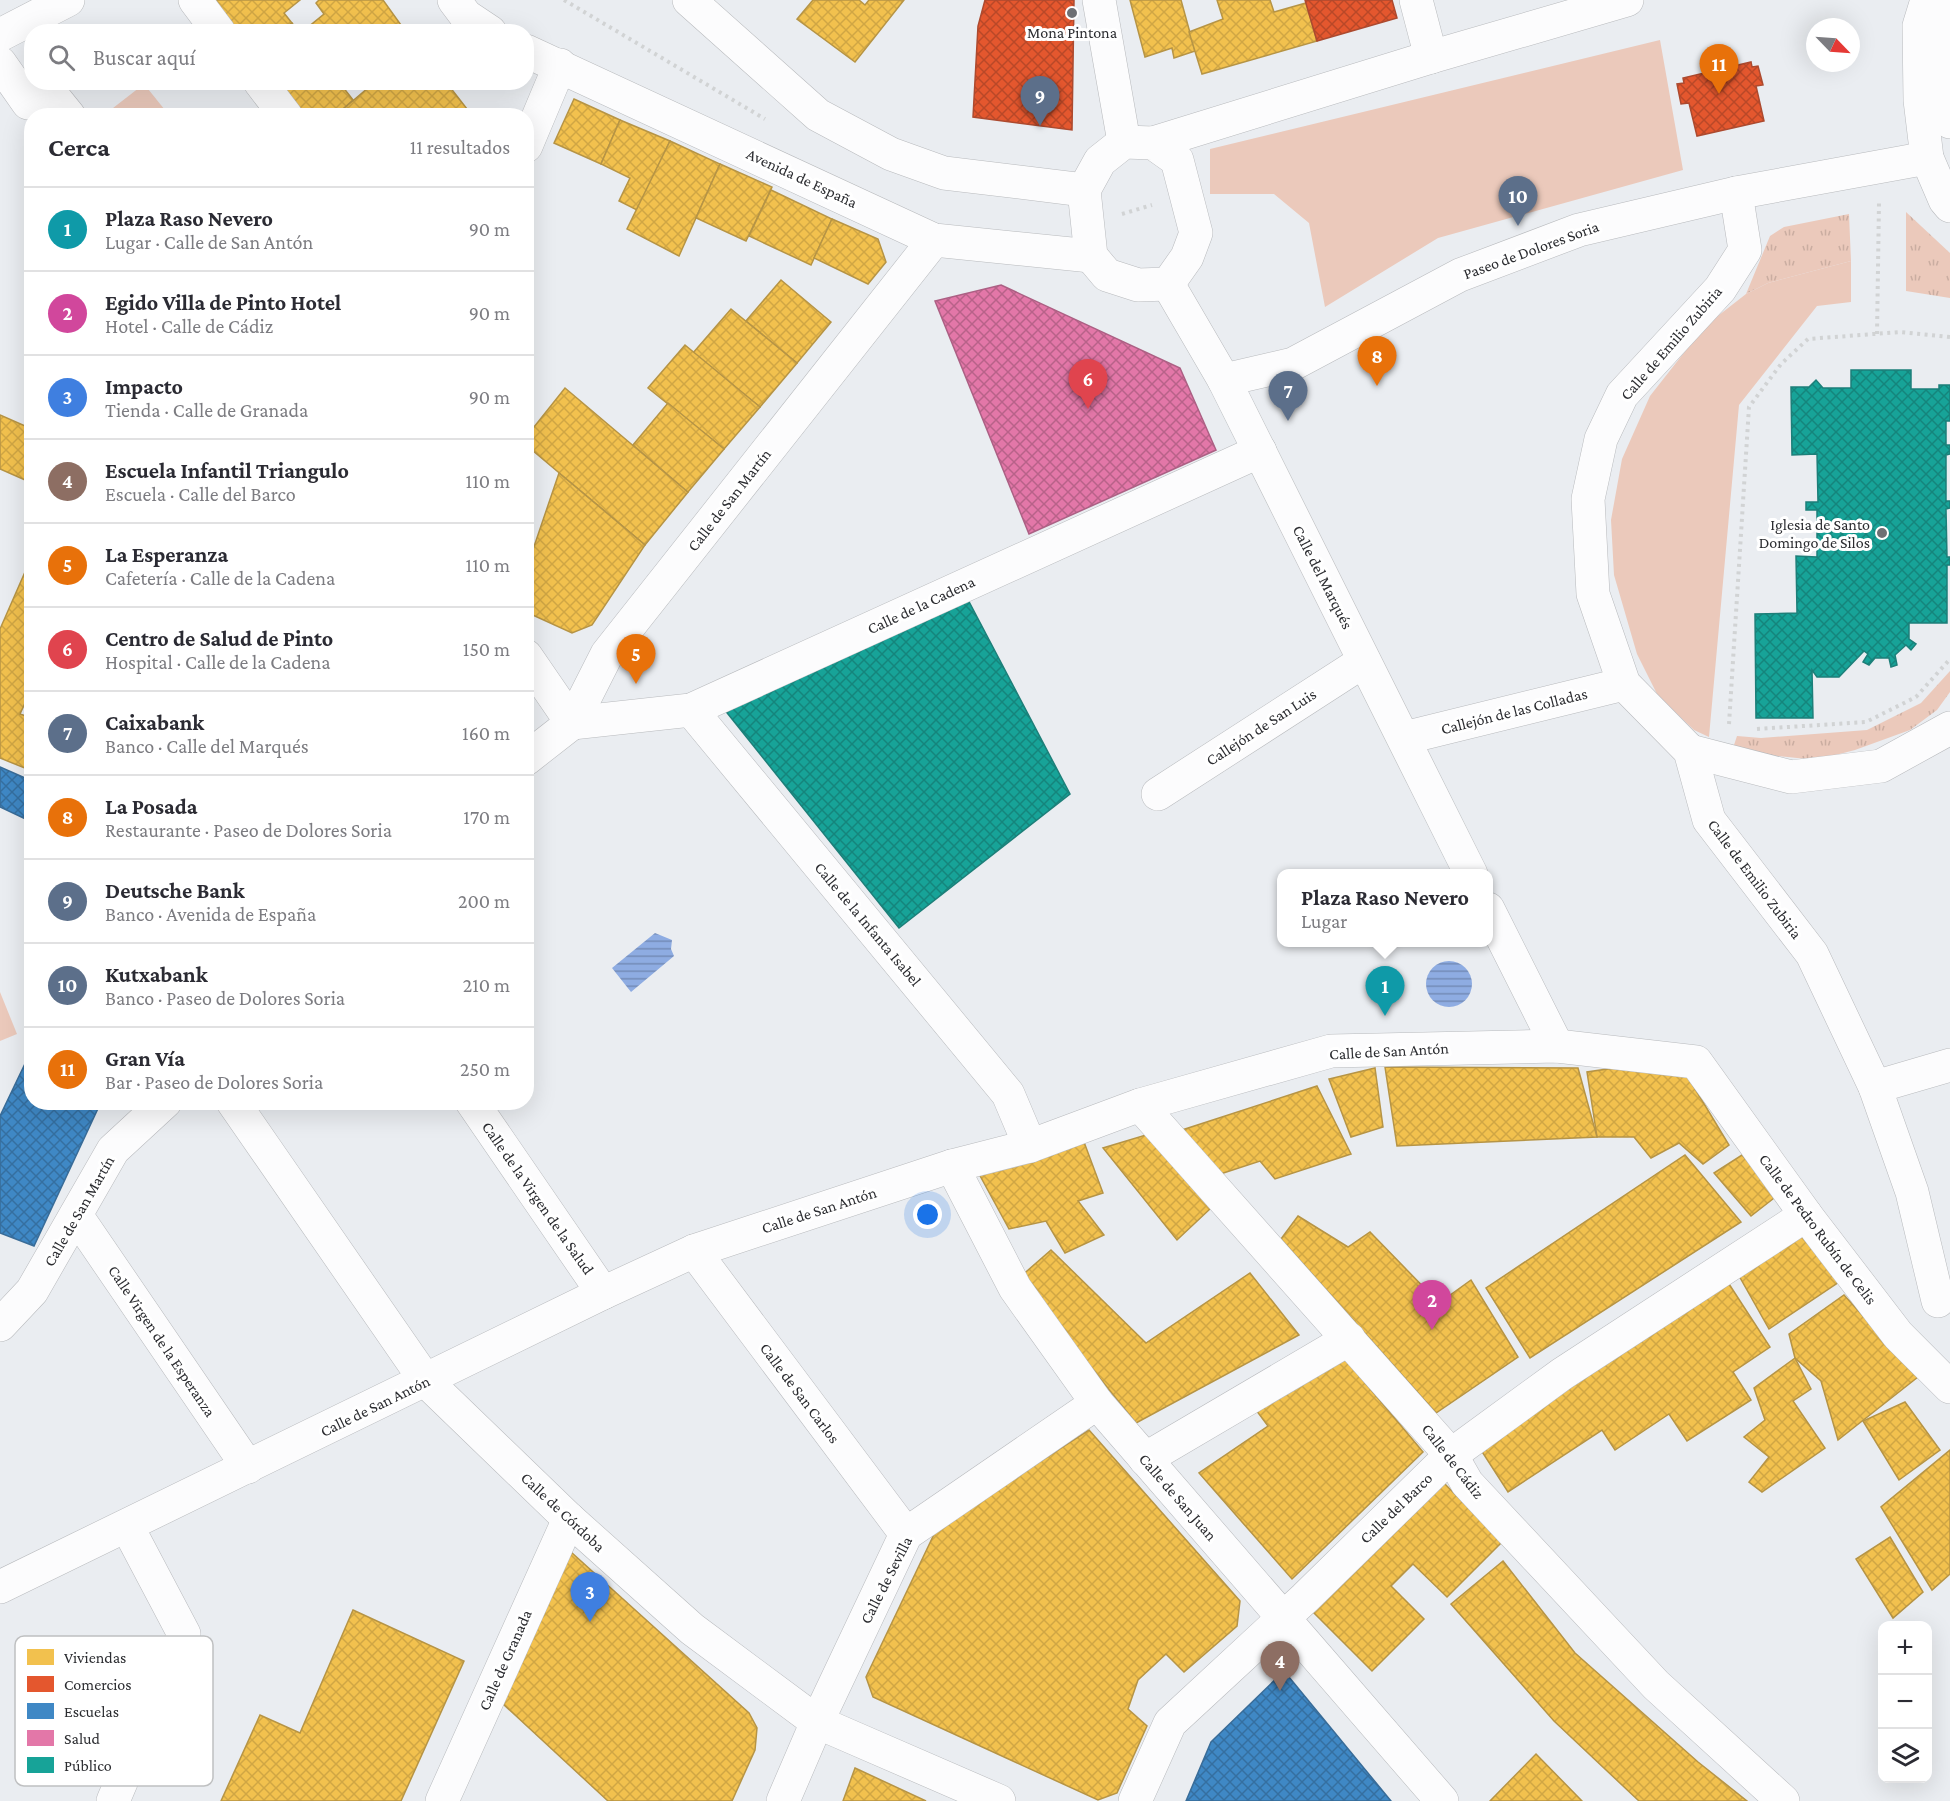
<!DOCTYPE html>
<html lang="es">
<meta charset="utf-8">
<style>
:root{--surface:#fff;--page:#f7f7f7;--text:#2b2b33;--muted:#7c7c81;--line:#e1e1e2;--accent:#6e7074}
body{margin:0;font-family:"Crimson Pro",serif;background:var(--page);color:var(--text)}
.controls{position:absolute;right:18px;bottom:18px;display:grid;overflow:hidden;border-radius:12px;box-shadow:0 6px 24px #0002}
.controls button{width:54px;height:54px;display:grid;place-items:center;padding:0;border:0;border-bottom:2px solid var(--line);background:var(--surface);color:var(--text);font:30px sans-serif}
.compass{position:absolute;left:1806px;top:18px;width:54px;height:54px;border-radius:50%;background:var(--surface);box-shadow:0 6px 24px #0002;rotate:115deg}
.you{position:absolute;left:928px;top:1215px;width:21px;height:21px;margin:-15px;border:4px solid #fff;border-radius:50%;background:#1a73e8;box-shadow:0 0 0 9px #1a73e833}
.badge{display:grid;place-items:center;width:39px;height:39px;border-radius:50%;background:var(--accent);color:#fff;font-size:20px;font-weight:700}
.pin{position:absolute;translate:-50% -50px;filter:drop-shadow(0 2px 3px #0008)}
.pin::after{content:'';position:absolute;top:32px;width:21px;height:18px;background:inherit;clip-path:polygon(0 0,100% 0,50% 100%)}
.popup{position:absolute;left:1277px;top:869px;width:216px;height:78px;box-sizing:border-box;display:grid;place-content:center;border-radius:12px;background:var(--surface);filter:drop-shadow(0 2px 4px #0005);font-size:20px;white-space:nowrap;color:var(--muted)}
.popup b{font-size:22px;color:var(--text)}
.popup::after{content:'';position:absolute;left:50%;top:100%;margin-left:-12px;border:12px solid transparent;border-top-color:var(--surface)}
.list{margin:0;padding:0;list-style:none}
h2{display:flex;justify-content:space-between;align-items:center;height:78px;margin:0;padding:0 24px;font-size:26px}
h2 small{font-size:20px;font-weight:400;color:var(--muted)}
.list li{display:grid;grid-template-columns:39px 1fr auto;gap:18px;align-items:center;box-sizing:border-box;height:84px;padding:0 24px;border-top:2px solid var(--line)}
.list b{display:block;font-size:22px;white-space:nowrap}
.list p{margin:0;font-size:20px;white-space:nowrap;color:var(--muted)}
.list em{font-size:20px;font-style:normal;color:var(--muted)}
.icon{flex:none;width:33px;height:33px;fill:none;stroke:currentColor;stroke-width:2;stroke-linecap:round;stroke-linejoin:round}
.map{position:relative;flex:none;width:1950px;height:1801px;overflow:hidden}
.search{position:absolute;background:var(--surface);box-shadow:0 6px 24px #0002;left:24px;top:24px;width:510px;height:66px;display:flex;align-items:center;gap:15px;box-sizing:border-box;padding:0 21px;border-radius:24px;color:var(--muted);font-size:22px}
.panel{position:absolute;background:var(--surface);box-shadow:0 6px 24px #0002;left:24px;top:108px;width:510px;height:1002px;border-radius:24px}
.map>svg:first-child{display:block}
.grass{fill:url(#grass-tufts)}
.green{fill:#ebc9bb}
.water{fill:url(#water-rules)}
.homes{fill:url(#homes-cross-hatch);stroke:#b69445;stroke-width:1.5}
.shops{fill:url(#shops-cross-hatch);stroke:#ac4a2f;stroke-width:1.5}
.schools{fill:url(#schools-cross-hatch);stroke:#396c98;stroke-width:1.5}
.health{fill:url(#health-cross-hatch);stroke:#ac6084;stroke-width:1.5}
.public{fill:url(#public-cross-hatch);stroke:#1d7f79;stroke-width:1.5}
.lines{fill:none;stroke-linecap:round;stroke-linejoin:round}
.minor-casing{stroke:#b8babd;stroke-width:34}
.path{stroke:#d1d3d4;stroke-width:4;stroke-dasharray:3 4.5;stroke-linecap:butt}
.minor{stroke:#fcfcfd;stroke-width:33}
.poi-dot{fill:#6e7074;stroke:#fff;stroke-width:2}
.labels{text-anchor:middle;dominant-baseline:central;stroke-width:6;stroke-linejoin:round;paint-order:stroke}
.poi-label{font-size:16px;fill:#2b2c30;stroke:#fff}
.street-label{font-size:16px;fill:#2b2c30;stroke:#fff}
.key{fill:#fff;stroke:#bfc0c1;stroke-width:1.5}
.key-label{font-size:16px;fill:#2b2c30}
</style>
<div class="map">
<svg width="1950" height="1801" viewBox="0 0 1950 1801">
<defs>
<pattern id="grass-tufts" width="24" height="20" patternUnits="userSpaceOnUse" patternTransform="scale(1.5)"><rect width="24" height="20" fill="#ebc9bb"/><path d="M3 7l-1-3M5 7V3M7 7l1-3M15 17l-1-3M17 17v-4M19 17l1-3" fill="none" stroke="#caada1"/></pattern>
<pattern id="water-rules" width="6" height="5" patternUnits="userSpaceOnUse" patternTransform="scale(1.5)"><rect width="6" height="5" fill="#8eace2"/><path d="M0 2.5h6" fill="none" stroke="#748cb8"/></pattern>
<pattern id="homes-cross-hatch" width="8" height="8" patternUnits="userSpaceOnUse" patternTransform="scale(1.5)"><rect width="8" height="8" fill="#f2c14e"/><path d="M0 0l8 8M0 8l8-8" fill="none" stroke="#d0a644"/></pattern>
<pattern id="shops-cross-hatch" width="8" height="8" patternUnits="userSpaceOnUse" patternTransform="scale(1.5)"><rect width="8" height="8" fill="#e4572e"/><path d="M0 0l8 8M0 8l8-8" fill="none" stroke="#b94828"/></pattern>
<pattern id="schools-cross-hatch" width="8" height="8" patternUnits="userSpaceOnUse" patternTransform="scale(1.5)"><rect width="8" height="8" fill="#3f88c5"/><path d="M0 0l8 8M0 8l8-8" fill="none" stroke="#356fa0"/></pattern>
<pattern id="health-cross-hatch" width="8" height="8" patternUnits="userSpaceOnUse" patternTransform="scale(1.5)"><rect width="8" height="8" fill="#e377a8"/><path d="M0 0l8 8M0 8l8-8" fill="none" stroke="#b86289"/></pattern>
<pattern id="public-cross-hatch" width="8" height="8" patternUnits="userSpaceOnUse" patternTransform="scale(1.5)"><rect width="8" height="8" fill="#17a398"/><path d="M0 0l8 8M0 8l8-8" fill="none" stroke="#15857c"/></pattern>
</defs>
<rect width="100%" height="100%" fill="#eaedf1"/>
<g class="grass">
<path d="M1906,212L1950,253V298L1906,291Z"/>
<path d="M1849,214L1851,261L1768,283L1746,294L1770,236L1784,227Z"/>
<path d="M1950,671V692L1937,710L1910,730L1855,750L1816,760L1732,751L1737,736L1761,738L1867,730L1921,703Z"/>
</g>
<g class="green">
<path d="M1660,40L1683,170L1438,238L1325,307L1309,223L1274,194H1210V149Z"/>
<path d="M144,84L169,115H104Z"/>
<path d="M1851,261V302L1817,306L1739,405L1709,737L1694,730L1658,696L1637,654L1614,575L1611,520L1622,459L1650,396L1705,326L1746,294L1768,283Z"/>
<path d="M0,992L17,1034L0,1041Z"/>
</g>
<g class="water">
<path d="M655,933L672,940L671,949L674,956L631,992L612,968Z"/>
<circle cx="1449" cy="984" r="23"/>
</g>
<g class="homes">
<path d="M205,0H300L284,13L292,23L279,32H229Z"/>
<path d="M319,0H383L406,32H302L324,14L316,3Z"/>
<path d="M813,0H859L865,5L869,0H904L855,62L797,19Z"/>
<path d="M1130,0H1181L1195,51L1174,58L1172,48L1145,57Z"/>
<path d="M1217,0H1270L1274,12L1306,3L1317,41L1202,74L1189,32L1223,19Z"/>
<path d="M292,23L299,32H279Z"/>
<path d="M270,82H339L353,100L335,116H295Z"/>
<path d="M375,82H446L471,114L470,116H342V110Z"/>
<path d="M574,99L620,120L601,164L554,143Z"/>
<path d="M620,120L670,141L637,210L619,201L630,178L601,164Z"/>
<path d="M670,141L720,164L679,256L627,229Z"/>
<path d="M720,164L772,187L746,241L696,218Z"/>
<path d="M771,190L832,219L811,265L749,236Z"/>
<path d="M832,219L878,239L886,262L868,284L814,258Z"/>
<path d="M781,280L831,322L797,363L746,321Z"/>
<path d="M731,309L797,363L760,407L693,353Z"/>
<path d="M685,345L760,407L724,449L648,388Z"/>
<path d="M565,388L688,492L645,545L526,445V437Z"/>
<path d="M668,403L724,449L688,492L633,445Z"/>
<path d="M0,415L32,429V483L0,469Z"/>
<path d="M559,473L645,545L592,625L572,633L526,612V570Z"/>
<path d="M32,556V688L20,714L32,718V771L0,758V629Z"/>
<path d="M1677,1059L1729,1145L1703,1164L1679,1143L1651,1158L1634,1137H1597L1587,1072Z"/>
<path d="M1385,1067L1578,1068L1597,1137L1397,1146Z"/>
<path d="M1375,1068L1383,1127L1351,1137L1329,1079Z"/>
<path d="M1317,1086L1351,1154L1275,1179L1260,1161L1214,1176L1179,1131Z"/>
<path d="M1149,1134L1211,1208L1177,1240L1103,1148Z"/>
<path d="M1084,1142L1103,1193L1078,1201L1104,1235L1065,1253L1046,1221L1009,1229L978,1172Z"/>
<path d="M1685,1155L1741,1222L1530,1358L1486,1288Z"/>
<path d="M1742,1155L1778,1195L1751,1216L1714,1173Z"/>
<path d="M1298,1216L1348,1247L1370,1232L1439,1303L1471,1280L1518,1357L1436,1413L1281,1239Z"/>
<path d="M1806,1234L1842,1280L1769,1329L1738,1274Z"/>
<path d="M1051,1250L1146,1343L1250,1273L1299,1335L1136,1423L1019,1278Z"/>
<path d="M1729,1284L1770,1347L1733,1372L1751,1400L1687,1441L1669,1414L1615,1450L1602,1430L1508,1492L1479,1447Z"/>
<path d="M1844,1295L1918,1377L1838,1440L1821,1381L1795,1358L1789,1334Z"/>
<path d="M1341,1354L1423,1452L1292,1579L1199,1473L1268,1426L1256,1410Z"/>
<path d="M1795,1358L1811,1389L1793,1401L1825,1448L1762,1492L1749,1482L1769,1457L1744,1437L1765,1420L1754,1388Z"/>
<path d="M1905,1402L1940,1450L1899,1480L1863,1421Z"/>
<path d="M1089,1430L1240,1601L1237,1626L1184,1672L1166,1654L1138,1680L1128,1709L1147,1726L1117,1793L1098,1800L873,1697L866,1677L937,1528Z"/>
<path d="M1950,1450V1574L1932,1590L1881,1507Z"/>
<path d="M1441,1480L1502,1542L1447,1597L1413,1564L1391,1586L1424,1619L1372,1671L1311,1610Z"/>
<path d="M1890,1537L1923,1592L1893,1618L1856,1559Z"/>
<path d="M571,1552L749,1713L757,1728L755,1750L732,1801H608L502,1703Z"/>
<path d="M1503,1561L1575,1653L1698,1762L1747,1801H1639L1554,1721L1451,1604Z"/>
<path d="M353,1610L464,1661L401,1801H221L260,1715L300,1733Z"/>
<path d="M1536,1754L1582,1801H1490Z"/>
<path d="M855,1768L926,1801H843Z"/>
</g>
<g class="shops">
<path d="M985,0H1074L1072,130L973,117L978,26Z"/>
<path d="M1305,0H1392L1397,18L1317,41Z"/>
<path d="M1751,62L1752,67L1758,66L1763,85L1756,86L1764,121L1697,136L1689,103L1681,104L1677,84L1684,83L1683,78Z"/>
</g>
<g class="schools">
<path d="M0,767L32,781V822L0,807Z"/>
<path d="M32,1049V1102H101L34,1246L0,1233V1116Z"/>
<path d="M1284,1671L1391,1801H1186L1211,1742Z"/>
</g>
<path class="health" d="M1001,285L1180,368L1216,450L1029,534L935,301Z"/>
<g class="public">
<path d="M1851,370H1911V389H1939V385H1950V421H1946V445H1950V454L1946,455V501H1950V508L1946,509L1947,557H1950V565H1947V623H1909V639L1916,644L1911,650L1906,645L1895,655L1897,665L1891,667L1889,658H1875L1869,665L1863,662L1868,654L1864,651L1839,677H1817L1812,670L1813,718H1756L1755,614L1797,613L1796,556L1817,557V510H1806V502H1818L1817,454L1792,455L1791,387H1809L1816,380L1823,388H1851Z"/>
<path d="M965,594L1070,794L899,928L720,704Z"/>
</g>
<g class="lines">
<g class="minor-casing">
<g id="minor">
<path d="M195,0L219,32"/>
<path d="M454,0L466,16L490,32"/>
<path d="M689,0L818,115L891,154L944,173L1084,190"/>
<path d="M1099,0L1124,142"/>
<path d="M1416,0L1431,57"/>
<path d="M1927,0L1919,26L1920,100L1927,158L1945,200L1950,206"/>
<path d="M1947,0L1941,19L1950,122"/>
<path d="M0,35L68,0"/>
<path d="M526,51L934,240L1091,256"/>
<path d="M0,63L28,103L48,90L69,116"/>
<path d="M260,82L286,116"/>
<path d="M1124,142L1153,143L1177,160L1196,233L1187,257L1168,284L1138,285L1107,275L1091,256L1084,190L1100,161Z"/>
<path d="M1153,143L1431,57L1627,0"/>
<path d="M526,146L560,65"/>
<path d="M1736,193L1745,250L1720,289L1622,395L1601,439L1588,499L1593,594L1624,684L1690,751L1709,820L1812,954L1875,1087L1912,1192L1938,1301"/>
<path d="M1168,284L1224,380L1471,874"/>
<path d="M1224,380L1293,364L1460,275L1579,230L1736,193L1927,158"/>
<path d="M526,656L572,723L691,710L1260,451"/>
<path d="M691,710L1008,1094L1030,1146"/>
<path d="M1404,738L1624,684"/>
<path d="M1690,751L1791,777L1881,766L1950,728"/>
<path d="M526,759L572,723L607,654L934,240"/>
<path d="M1158,794L1364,661"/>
<path d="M1488,909L1557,1046"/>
<path d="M1875,1087L1950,1065"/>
<path d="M233,1102L426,1381L569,1519L692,1629L817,1722L999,1801"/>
<path d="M472,1102L603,1293"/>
<path d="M1140,1105L1451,1455L1467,1483L1656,1685L1783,1801"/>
<path d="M952,1166L1015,1288L1097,1403L1442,1801"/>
<path d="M76,1215L248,1467"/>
<path d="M694,1251L906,1534"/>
<path d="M0,1325L32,1291L113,1150L165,1102"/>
<path d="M1145,1459L1349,1339"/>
<path d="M0,1587L603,1293L694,1251L952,1166L1030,1146L1140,1105L1331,1051L1557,1046L1696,1062L1806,1215L1898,1335L1950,1387"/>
<path d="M113,1801L184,1634L127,1526"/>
<path d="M442,1801L569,1519"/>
<path d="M783,1801L817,1722L906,1534L1097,1403"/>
<path d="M1135,1801L1170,1723L1305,1598L1451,1455L1562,1374L1806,1215"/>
</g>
</g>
<g class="path">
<path d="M564,0L765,119"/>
<path d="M1122,214L1152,205"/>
<path d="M1877,334L1879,202"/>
<path d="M1729,724L1749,407L1781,364L1808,339L1900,332L1950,337"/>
<path d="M1757,729L1866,722L1916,697L1950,659"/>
</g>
<use href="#minor" class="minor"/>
</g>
<g class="poi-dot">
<circle cx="1072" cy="13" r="6"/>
<circle cx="1882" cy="533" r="6"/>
</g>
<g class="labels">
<g class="poi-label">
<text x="1072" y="32">Mona Pintona</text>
<text x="1870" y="524" text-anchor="end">Iglesia de Santo<tspan x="1870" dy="18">Domingo de Silos</tspan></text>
</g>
<g class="street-label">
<text transform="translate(802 178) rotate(25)">Avenida de España</text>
<text transform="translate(1531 250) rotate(-20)">Paseo de Dolores Soria</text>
<text transform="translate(1671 343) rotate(-49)">Calle de Emilio Zubiria</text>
<text transform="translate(729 500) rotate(-52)">Calle de San Martín</text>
<text transform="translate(1323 577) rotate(63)">Calle del Marqués</text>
<text transform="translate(921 605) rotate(-25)">Calle de la Cadena</text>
<text transform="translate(1514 711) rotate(-14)">Callejón de las Colladas</text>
<text transform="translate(1261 727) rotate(-33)">Callejón de San Luis</text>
<text transform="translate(1755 879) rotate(53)">Calle de Emilio Zubiria</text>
<text transform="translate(868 924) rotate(50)">Calle de la Infanta Isabel</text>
<text transform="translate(1389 1051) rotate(-3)">Calle de San Antón</text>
<text transform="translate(538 1198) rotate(55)">Calle de la Virgen de la Salud</text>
<text transform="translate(819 1210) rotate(-18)">Calle de San Antón</text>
<text transform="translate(79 1211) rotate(-60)">Calle de San Martín</text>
<text transform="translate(1818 1229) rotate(53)">Calle de Pedro Rubín de Celis</text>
<text transform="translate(162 1341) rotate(56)">Calle Virgen de la Esperanza</text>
<text transform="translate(800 1393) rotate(53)">Calle de San Carlos</text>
<text transform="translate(375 1406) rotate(-26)">Calle de San Antón</text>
<text transform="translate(1453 1461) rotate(52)">Calle de Cádiz</text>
<text transform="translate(1178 1497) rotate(49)">Calle de San Juan</text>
<text transform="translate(1396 1508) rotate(-44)">Calle del Barco</text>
<text transform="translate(563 1512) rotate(43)">Calle de Córdoba</text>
<text transform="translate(886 1580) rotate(-63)">Calle de Sevilla</text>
<text transform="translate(505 1660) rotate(-66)">Calle de Granada</text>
</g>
</g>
<rect x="15" y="1636" width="198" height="150" rx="9" class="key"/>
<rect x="27" y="1649" width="27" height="16" fill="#f2c14e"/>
<rect x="27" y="1676" width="27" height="16" fill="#e4572e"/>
<rect x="27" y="1703" width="27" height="16" fill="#3f88c5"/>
<rect x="27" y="1730" width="27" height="16" fill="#e377a8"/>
<rect x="27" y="1757" width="27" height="16" fill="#17a398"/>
<g class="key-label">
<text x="64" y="1663">Viviendas</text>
<text x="64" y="1690">Comercios</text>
<text x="64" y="1717">Escuelas</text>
<text x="64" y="1744">Salud</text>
<text x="64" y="1771">Público</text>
</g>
</svg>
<div class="controls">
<button>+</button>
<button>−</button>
<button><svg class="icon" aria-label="layers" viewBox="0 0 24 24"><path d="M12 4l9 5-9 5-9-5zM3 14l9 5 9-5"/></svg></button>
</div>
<svg class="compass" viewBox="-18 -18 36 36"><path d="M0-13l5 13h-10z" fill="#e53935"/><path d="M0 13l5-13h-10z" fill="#7c7c81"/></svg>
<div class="you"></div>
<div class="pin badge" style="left:1385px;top:1016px;background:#0f9aa8">1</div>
<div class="popup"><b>Plaza Raso Nevero</b>Lugar</div>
<div class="pin badge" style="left:1432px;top:1330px;background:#d1479c">2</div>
<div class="pin badge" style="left:590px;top:1622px;background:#3f7fe0">3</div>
<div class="pin badge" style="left:1280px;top:1691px;background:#8d6e63">4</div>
<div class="pin badge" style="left:636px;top:684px;background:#e8710a">5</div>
<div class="pin badge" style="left:1088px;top:409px;background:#e0444e">6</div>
<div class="pin badge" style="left:1288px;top:421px;background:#5c6f8a">7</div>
<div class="pin badge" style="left:1377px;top:386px;background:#e8710a">8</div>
<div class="pin badge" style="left:1040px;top:126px;background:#5c6f8a">9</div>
<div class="pin badge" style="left:1518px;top:226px;background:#5c6f8a">10</div>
<div class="pin badge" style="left:1719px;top:94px;background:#e8710a">11</div>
<div class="search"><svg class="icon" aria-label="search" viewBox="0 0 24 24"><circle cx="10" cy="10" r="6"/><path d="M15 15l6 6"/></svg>Buscar aquí</div>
<section class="panel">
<h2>Cerca<small>11 resultados</small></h2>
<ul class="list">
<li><span class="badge" style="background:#0f9aa8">1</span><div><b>Plaza Raso Nevero</b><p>Lugar · Calle de San Antón</p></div><em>90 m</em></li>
<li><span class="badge" style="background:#d1479c">2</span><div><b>Egido Villa de Pinto Hotel</b><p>Hotel · Calle de Cádiz</p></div><em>90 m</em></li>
<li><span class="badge" style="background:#3f7fe0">3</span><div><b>Impacto</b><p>Tienda · Calle de Granada</p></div><em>90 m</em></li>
<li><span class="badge" style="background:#8d6e63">4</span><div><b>Escuela Infantil Triangulo</b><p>Escuela · Calle del Barco</p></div><em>110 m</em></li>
<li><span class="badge" style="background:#e8710a">5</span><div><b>La Esperanza</b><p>Cafetería · Calle de la Cadena</p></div><em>110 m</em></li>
<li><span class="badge" style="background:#e0444e">6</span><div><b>Centro de Salud de Pinto</b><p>Hospital · Calle de la Cadena</p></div><em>150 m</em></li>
<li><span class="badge" style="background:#5c6f8a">7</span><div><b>Caixabank</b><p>Banco · Calle del Marqués</p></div><em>160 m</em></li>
<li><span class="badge" style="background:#e8710a">8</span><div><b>La Posada</b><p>Restaurante · Paseo de Dolores Soria</p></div><em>170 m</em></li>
<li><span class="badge" style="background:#5c6f8a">9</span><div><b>Deutsche Bank</b><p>Banco · Avenida de España</p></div><em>200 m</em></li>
<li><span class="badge" style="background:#5c6f8a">10</span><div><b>Kutxabank</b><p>Banco · Paseo de Dolores Soria</p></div><em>210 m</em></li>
<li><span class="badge" style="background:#e8710a">11</span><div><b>Gran Vía</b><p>Bar · Paseo de Dolores Soria</p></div><em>250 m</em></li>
</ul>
</section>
</div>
